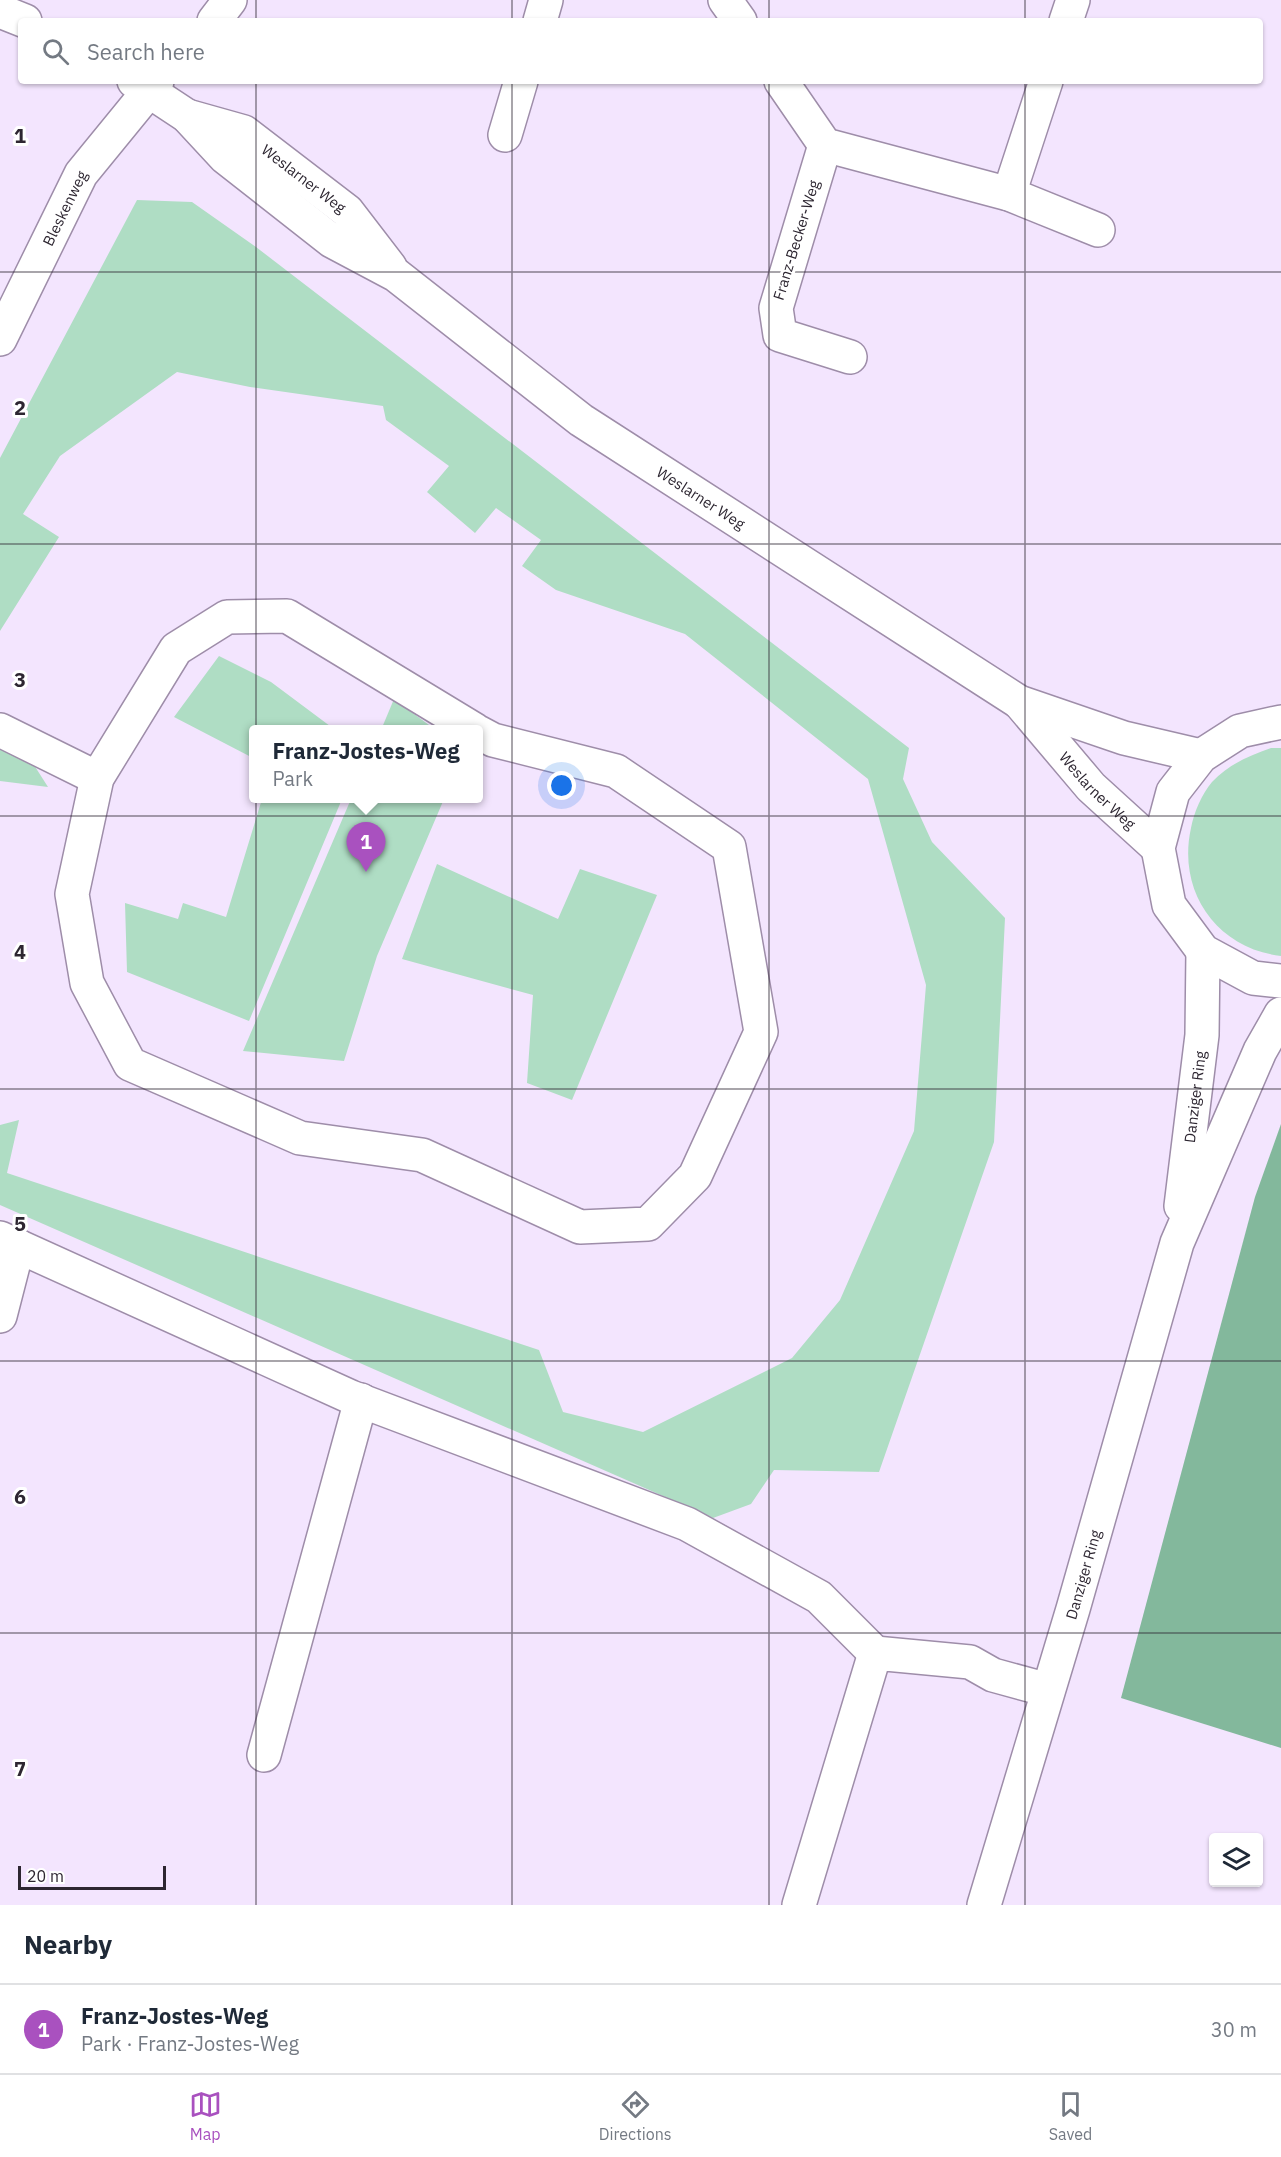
<!DOCTYPE html>
<meta charset="utf-8">
<style>
:root{--surface:#fff;--page:#f6f6f7;--text:#1f2937;--muted:#747a83;--line:#e0e1e3;--accent:#a951bf}
body{margin:0;font-family:"IBM Plex Sans",sans-serif;background:var(--page);color:var(--text)}
.controls{position:absolute;right:18px;bottom:18px;display:grid;overflow:hidden;border-radius:6px;box-shadow:0 2px 4px #0004}
.controls button{width:54px;height:54px;display:grid;place-items:center;padding:0;border:0;border-bottom:2px solid var(--line);background:var(--surface);color:var(--text);font:30px sans-serif}
.scale{position:absolute;left:18px;bottom:15px;width:148px;box-sizing:border-box;padding-left:6px;border:3px solid #2d2631;border-top:0;font-size:16px;line-height:21px;white-space:nowrap;color:#2d2631;-webkit-text-stroke:4px #fff;paint-order:stroke}
.you{position:absolute;left:562px;top:786px;width:21px;height:21px;margin:-15px;border:4px solid #fff;border-radius:50%;background:#1a73e8;box-shadow:0 0 0 9px #1a73e833}
.badge{display:grid;place-items:center;width:39px;height:39px;border-radius:50%;background:var(--accent);color:#fff;font-size:20px;font-weight:700}
.pin{position:absolute;translate:-50% -50px;filter:drop-shadow(0 2px 3px #0008)}
.pin::after{content:'';position:absolute;top:32px;width:21px;height:18px;background:inherit;clip-path:polygon(0 0,100% 0,50% 100%)}
.popup{position:absolute;left:249px;top:725px;width:234px;height:78px;box-sizing:border-box;display:grid;place-content:center;border-radius:6px;background:var(--surface);filter:drop-shadow(0 2px 4px #0005);font-size:20px;white-space:nowrap;color:var(--muted)}
.popup b{font-size:22px;color:var(--text)}
.popup::after{content:'';position:absolute;left:50%;top:100%;margin-left:-12px;border:12px solid transparent;border-top-color:var(--surface)}
.list{margin:0;padding:0;list-style:none}
h2{display:flex;justify-content:space-between;align-items:center;height:78px;margin:0;padding:0 24px;font-size:26px}
h2 small{font-size:20px;font-weight:400;color:var(--muted)}
.list li{display:grid;grid-template-columns:39px 1fr auto;gap:18px;align-items:center;box-sizing:border-box;height:90px;padding:0 24px;border-top:2px solid var(--line)}
.list b{display:block;font-size:22px;white-space:nowrap}
.list p{margin:0;font-size:20px;white-space:nowrap;color:var(--muted)}
.list em{font-size:20px;font-style:normal;color:var(--muted)}
.icon{flex:none;width:33px;height:33px;fill:none;stroke:currentColor;stroke-width:2;stroke-linecap:round;stroke-linejoin:round}
.map{position:relative;flex:none;width:1281px;height:1905px;overflow:hidden}
.search{position:absolute;background:var(--surface);box-shadow:0 2px 4px #0004;left:18px;right:18px;top:18px;height:66px;display:flex;align-items:center;gap:15px;box-sizing:border-box;padding:0 21px;border-radius:6px;color:var(--muted);font-size:22px}
.sheet{height:168px;background:var(--surface)}
nav{display:flex;justify-content:space-around;align-items:center;box-sizing:border-box;height:84px;border-top:2px solid var(--line);background:var(--surface);font-size:16px;color:var(--muted)}
nav a{display:grid;justify-items:center;gap:3px}
nav .on{color:var(--accent)}
.map>svg:first-child{display:block}
.green{fill:#afddc4}
.forest{fill:#83b89c}
.lines{fill:none;stroke-linecap:round;stroke-linejoin:round}
.minor-casing{stroke:#9e8da9;stroke-width:36}
.major-casing{stroke:#9e8da9;stroke-width:36}
.minor{stroke:#fff;stroke-width:33}
.major{stroke:#fff;stroke-width:33}
.grid{fill:none;stroke:#2d2631;stroke-width:1.5;stroke-opacity:0.55}
.labels{text-anchor:middle;dominant-baseline:central;stroke-width:6;stroke-linejoin:round;paint-order:stroke}
.street-label{font-size:15px;fill:#2d2631;stroke:#fff}
.grid-label{font-size:20px;text-anchor:middle;font-weight:bold;fill:#2d2631;stroke:#fff;stroke-width:6;stroke-linejoin:round;paint-order:stroke}
</style>
<div class="map">
<svg width="1281" height="1905" viewBox="0 0 1281 1905">
<rect width="100%" height="100%" fill="#f3e5fe"/>
<g class="green">
<path d="M137,200L192,202L256,247L909,748L903,779L932,842L1005,918L994,1142L879,1472L774,1470L751,1504L713,1518L0,1205V1125L19,1120L7,1173L539,1350L563,1412L643,1432L792,1358L840,1300L914,1131L926,985L868,779L685,634L556,590L522,566L541,540L496,508L475,533L427,492L449,466L386,420L383,406L250,387L177,372L60,456L23,514L59,537L0,631V458Z"/>
<path d="M219,656L271,682L334,729L254,730L253,758L174,717Z"/>
<path d="M394,699L429,725L428,729L381,730Z"/>
<path d="M0,748L34,765L48,787L0,781Z"/>
<path d="M1271,748H1281V956C1216,948 1177,891 1191,828C1194,812 1202,794 1212,782C1229,764 1249,756 1271,748Z"/>
<path d="M262,799H342L249,1021L127,972L125,903L178,919L183,903L226,917Z"/>
<path d="M351,799H444L377,956L344,1061L243,1051Z"/>
<path d="M437,864L558,919L580,869L657,895L572,1100L527,1083L533,995L402,959Z"/>
</g>
<path class="forest" d="M1281,1124V1748L1121,1698L1255,1197Z"/>
<g class="lines">
<g class="minor-casing">
<g id="minor">
<path d="M725,0L740,21"/>
<path d="M0,11L25,21"/>
<path d="M214,21L230,0"/>
<path d="M540,21L546,0"/>
<path d="M1066,21L1073,0"/>
<path id="s1" d="M134,81L187,116L225,157L332,241L396,275L581,420L1019,702L1124,738L1201,756"/>
<path d="M781,81L825,145L1009,194L1098,230"/>
<path id="s2" d="M187,116L244,132L347,211L390,267"/>
<path d="M505,135L521,81"/>
<path d="M825,145L776,308L780,335L850,357"/>
<path d="M1009,194L1046,81"/>
<path id="s3" d="M0,339L81,174L157,81"/>
<path id="s4" d="M1020,703L1091,787L1158,848"/>
<path d="M0,730L97,778"/>
<path d="M475,730L287,616L227,617L176,649L97,778L72,894L87,983L130,1064L300,1138L422,1155L580,1227L648,1224L695,1176L761,1032L729,847L616,771L493,740L478,732"/>
<path d="M0,1238L351,1397L687,1524L819,1597L875,1653"/>
<path d="M0,1316L18,1246"/>
<path d="M264,1755L361,1400"/>
<path d="M799,1905L875,1653L970,1662L993,1675L1048,1690"/>
</g>
</g>
<g class="major-casing">
<g id="major">
<path d="M1281,722L1240,731L1201,756L1173,792L1158,848L1169,905L1203,951L1253,978L1281,981"/>
<path id="s5" d="M1181,1206L1202,1035L1203,951"/>
<path id="s6" d="M984,1905L1073,1609L1177,1243L1260,1051L1281,1014"/>
</g>
</g>
<use href="#minor" class="minor"/>
<use href="#major" class="major"/>
</g>
<path class="grid" d="M256,0V21M512,0V21M769,0V21M1025,0V21M256,81V1905M512,81V1905M769,81V1905M1025,81V1905M0,272H1281M0,544H1281M0,816H1281M0,1089H1281M0,1361H1281M0,1633H1281"/>
<g class="labels">
<g class="street-label">
<text stroke="none"><textPath href="#s2" startOffset="135">Weslarner Weg</textPath></text>
<text stroke="none"><textPath href="#s3" startOffset="146">Bleskenweg</textPath></text>
<text transform="translate(796 240) rotate(-73)">Franz-Becker-Weg</text>
<text stroke="none"><textPath href="#s1" startOffset="706">Weslarner Weg</textPath></text>
<text stroke="none"><textPath href="#s4" startOffset="117">Weslarner Weg</textPath></text>
<text stroke="none"><textPath href="#s5" startOffset="110">Danziger Ring</textPath></text>
<text stroke="none"><textPath href="#s6" startOffset="345">Danziger Ring</textPath></text>
</g>
</g>
<g class="grid-label">
<text x="20" y="143">1</text>
<text x="20" y="415">2</text>
<text x="20" y="687">3</text>
<text x="20" y="959">4</text>
<text x="20" y="1231">5</text>
<text x="20" y="1504">6</text>
<text x="20" y="1776">7</text>
</g>
</svg>
<div class="controls">
<button><svg class="icon" aria-label="layers" viewBox="0 0 24 24"><path d="M12 4l9 5-9 5-9-5zM3 14l9 5 9-5"/></svg></button>
</div>
<div class="scale">20 m</div>
<div class="you"></div>
<div class="pin badge" style="left:366px;top:872px">1</div>
<div class="popup"><b>Franz-Jostes-Weg</b>Park</div>
<div class="search"><svg class="icon" aria-label="search" viewBox="0 0 24 24"><circle cx="10" cy="10" r="6"/><path d="M15 15l6 6"/></svg>Search here</div>
</div>
<section class="sheet">
<h2>Nearby<small></small></h2>
<ul class="list">
<li><span class="badge">1</span><div><b>Franz-Jostes-Weg</b><p>Park · Franz-Jostes-Weg</p></div><em>30 m</em></li>
</ul>
</section>
<nav>
<a class="on"><svg class="icon" aria-label="map" viewBox="0 0 24 24"><path d="M3 6l6-2 6 2 6-2v14l-6 2-6-2-6 2zM9 4v14M15 6v14"/></svg>Map</a>
<a><svg class="icon" aria-label="directions" viewBox="0 0 24 24"><path d="M12 3l9 9-9 9-9-9zM9 14v-3h6M13 9l2 2-2 2"/></svg>Directions</a>
<a><svg class="icon" aria-label="saved" viewBox="0 0 24 24"><path d="M7 4h10v16l-5-4-5 4z"/></svg>Saved</a>
</nav>
